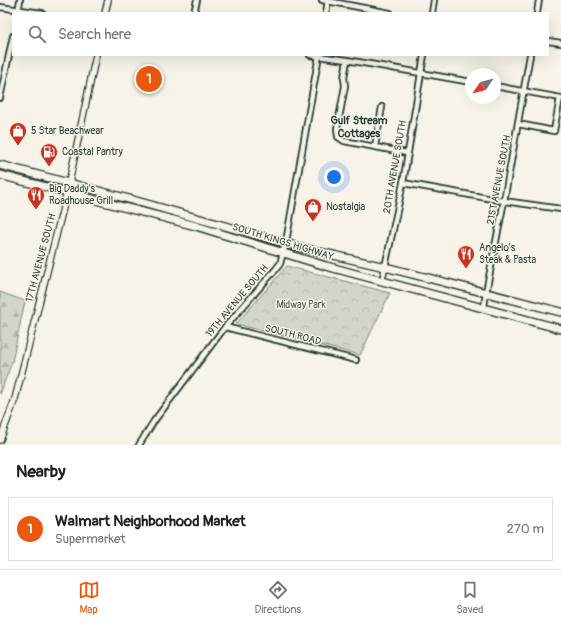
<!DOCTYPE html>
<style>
:root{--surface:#fff;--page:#f6f6f6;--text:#202124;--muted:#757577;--line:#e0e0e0;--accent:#ea580c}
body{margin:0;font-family:Pangolin,sans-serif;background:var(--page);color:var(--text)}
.compass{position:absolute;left:465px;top:68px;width:36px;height:36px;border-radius:50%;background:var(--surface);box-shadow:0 4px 16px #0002;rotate:235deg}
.you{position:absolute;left:334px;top:177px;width:14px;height:14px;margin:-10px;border:3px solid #fff;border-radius:50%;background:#1a73e8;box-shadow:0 0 0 6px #1a73e833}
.badge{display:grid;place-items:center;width:26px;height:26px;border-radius:50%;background:var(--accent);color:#fff;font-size:13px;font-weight:700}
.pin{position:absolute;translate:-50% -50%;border:2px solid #fff;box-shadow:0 1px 4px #0006}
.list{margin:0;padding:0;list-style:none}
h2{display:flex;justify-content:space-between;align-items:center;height:52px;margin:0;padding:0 16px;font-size:17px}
h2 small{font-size:13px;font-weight:400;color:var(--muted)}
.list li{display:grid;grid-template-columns:26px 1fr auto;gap:12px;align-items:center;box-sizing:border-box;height:64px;margin:0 8px 8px;padding:0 8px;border:1px solid var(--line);border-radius:0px}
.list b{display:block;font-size:15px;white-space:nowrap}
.list p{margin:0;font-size:13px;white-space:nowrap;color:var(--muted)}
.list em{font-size:13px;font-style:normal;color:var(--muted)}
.icon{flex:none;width:22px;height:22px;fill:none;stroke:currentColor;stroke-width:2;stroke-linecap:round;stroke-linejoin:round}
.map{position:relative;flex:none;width:561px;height:445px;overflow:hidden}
.search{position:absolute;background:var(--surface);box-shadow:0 4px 16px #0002;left:12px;right:12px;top:12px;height:44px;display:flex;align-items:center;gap:10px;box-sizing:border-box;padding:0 14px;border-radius:0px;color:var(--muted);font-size:15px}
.sheet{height:124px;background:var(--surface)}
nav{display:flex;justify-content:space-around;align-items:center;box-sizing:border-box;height:56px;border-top:1px solid var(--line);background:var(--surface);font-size:11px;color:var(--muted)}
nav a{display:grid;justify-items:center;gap:2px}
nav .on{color:var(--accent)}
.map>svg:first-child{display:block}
.forest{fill:url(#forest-firs);stroke:#79897f}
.park{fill:url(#park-crowns);stroke:#79897f}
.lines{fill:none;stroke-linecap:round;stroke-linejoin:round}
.minor-casing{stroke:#1f3d34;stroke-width:8}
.tertiary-casing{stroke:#1f3d34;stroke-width:8}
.primary-casing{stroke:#1f3d34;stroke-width:10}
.minor{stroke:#f7f3e8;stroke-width:4.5}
.tertiary{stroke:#f7f3e8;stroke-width:5.5}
.primary{stroke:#f7f3e8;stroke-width:7}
.labels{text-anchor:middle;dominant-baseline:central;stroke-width:3;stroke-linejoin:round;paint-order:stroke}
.poi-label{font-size:10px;fill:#1f3d34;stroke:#f7f3e8;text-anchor:start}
.street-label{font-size:10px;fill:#1f3d34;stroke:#f7f3e8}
.park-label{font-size:10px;fill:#435b52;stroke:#f7f3e8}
.neighbourhood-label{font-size:11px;font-weight:bold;fill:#1f3d34;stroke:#f7f3e8}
</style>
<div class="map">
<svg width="561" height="445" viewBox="0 0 561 445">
<defs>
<pattern id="forest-firs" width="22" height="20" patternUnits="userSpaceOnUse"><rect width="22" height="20" fill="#d3d5ca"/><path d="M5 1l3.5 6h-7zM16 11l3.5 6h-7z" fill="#b5b8ae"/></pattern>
<pattern id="park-crowns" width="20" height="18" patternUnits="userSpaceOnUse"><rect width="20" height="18" fill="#d3d5ca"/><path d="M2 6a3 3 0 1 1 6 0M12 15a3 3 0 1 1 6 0" fill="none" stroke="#b5b8ae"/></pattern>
</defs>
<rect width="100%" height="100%" fill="#f7f3e8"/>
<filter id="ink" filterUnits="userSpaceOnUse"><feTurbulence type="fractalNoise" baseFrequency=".025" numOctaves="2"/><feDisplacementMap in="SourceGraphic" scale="8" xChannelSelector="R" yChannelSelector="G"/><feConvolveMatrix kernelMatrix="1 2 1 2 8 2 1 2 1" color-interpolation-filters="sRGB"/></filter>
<g filter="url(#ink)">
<path class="forest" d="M0,292L25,301L12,362L0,394Z"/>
<path class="park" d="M287,266L390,293L360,355L236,324Z"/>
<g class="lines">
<g class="minor-casing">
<g id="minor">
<path d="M322,0L390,13"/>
<path d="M0,7L42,13"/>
<path d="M18,13L20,0"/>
<path d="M194,13L197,0"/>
<path d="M326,13L328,0"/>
<path d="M432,13L434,0"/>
<path d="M537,13L539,0"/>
<path d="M548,41L561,43"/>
<path d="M310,55L347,60L471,82"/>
<path d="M347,60L344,78L345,86L337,129L338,137L344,141L407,153"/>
<path d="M495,86L561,98"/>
<path d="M0,98L13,36"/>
<path d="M518,124L554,131L560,98"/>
<path d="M375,146L382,107"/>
<path d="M403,183L504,201L561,209"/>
<path d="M382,281L403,183L424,55"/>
<path d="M484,308L486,292L504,201L530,55"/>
<path d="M225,327L356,360"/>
<path d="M139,445L154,421L225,327L276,269L280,264L286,242L319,55"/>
</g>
</g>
<g class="tertiary-casing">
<g id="tertiary">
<path d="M105,13L108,0"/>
<path d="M0,440L15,399L67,192L96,55"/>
</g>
</g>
<g class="primary-casing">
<g id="primary">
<path d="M0,165L129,199L303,248L385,267L561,312"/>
<path d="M0,175L196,226L326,266L561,329"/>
</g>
</g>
<use href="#minor" class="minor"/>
<use href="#tertiary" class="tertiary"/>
<use href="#primary" class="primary"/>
</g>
</g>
<defs>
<g id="shop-pin" transform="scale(0.9)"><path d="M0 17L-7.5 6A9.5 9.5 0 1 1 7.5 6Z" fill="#c8321e" stroke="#f7f3e8"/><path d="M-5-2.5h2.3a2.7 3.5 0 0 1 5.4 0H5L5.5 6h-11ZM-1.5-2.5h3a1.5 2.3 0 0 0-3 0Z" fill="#fff"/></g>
<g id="fuel-pin" transform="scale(0.9)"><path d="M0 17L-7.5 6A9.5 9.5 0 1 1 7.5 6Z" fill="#c8321e" stroke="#f7f3e8"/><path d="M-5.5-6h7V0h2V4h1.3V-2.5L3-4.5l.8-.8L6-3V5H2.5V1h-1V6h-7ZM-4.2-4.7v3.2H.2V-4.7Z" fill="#fff"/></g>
<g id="restaurant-pin" transform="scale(0.9)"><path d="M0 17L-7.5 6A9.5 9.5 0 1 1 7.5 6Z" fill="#c8321e" stroke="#f7f3e8"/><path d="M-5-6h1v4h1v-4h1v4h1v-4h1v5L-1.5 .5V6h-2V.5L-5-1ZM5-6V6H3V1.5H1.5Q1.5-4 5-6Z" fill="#fff"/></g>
</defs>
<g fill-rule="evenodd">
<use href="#shop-pin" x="18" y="131"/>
<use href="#fuel-pin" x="49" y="152"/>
<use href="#restaurant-pin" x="36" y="195"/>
<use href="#shop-pin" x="313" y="207"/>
<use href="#restaurant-pin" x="466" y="254"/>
</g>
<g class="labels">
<g class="poi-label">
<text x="31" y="131">5 Star Beachwear</text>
<text x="62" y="152">Coastal Pantry</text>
<text x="49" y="189">Big Daddy's<tspan x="49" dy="12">Roadhouse Grill</tspan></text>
<text x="326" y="207">Nostalgia</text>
<text x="479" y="248">Angelo's<tspan x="479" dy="12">Steak &amp; Pasta</tspan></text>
</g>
<g class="street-label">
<text transform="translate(395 167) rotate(-80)">20TH AVENUE SOUTH</text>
<text transform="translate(499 180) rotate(-79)">21ST AVENUE SOUTH</text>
<text transform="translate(283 242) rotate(17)">SOUTH KINGS HIGHWAY</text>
<text transform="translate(41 258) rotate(-75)">17TH AVENUE SOUTH</text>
<text transform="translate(237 301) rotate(-50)">19TH AVENUE SOUTH</text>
<text transform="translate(293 335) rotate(14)">SOUTH ROAD</text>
</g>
<g class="park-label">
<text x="301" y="305">Midway Park</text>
</g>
<g class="neighbourhood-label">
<text x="359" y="120">Gulf Stream<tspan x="359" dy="13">Cottages</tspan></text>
</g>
</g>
</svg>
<svg class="compass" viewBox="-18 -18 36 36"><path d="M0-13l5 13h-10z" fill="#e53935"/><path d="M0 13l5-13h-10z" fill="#757577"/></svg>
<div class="you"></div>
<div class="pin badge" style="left:149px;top:79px">1</div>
<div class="search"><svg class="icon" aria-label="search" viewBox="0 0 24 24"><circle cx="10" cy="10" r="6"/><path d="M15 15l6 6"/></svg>Search here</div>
</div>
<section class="sheet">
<h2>Nearby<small></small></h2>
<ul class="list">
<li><span class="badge">1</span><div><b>Walmart Neighborhood Market</b><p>Supermarket</p></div><em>270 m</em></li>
</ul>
</section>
<nav>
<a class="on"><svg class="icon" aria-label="map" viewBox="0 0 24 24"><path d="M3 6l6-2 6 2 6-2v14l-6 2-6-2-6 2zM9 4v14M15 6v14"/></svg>Map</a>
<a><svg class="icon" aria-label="directions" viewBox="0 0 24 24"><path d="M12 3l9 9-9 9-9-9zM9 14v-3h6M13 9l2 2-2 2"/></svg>Directions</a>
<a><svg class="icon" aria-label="saved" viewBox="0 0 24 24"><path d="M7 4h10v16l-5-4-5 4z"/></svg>Saved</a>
</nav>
